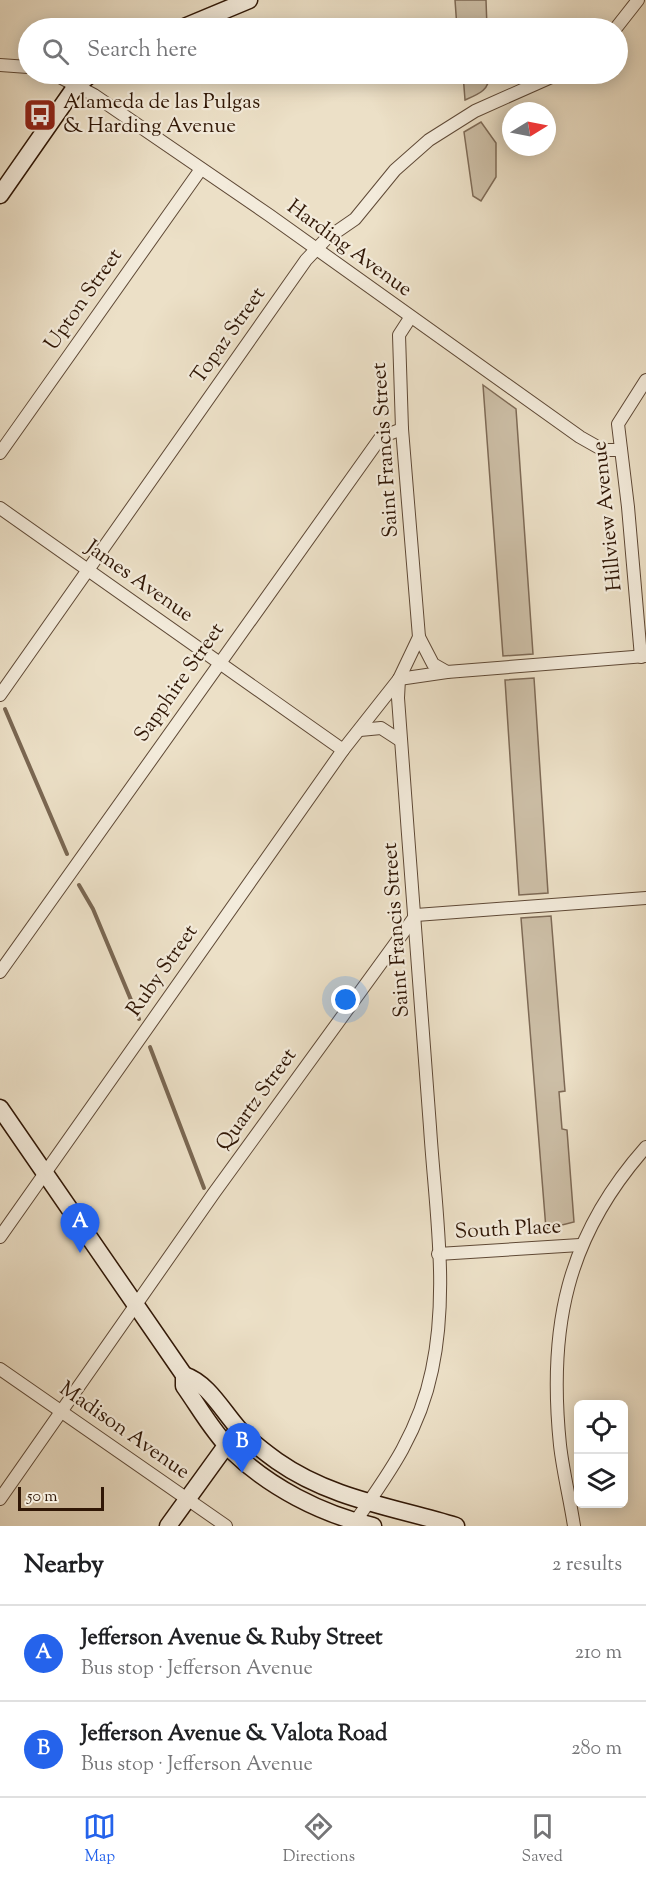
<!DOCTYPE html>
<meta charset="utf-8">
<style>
:root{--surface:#fff;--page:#f6f6f6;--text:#202124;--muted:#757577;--line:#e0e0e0;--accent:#2563eb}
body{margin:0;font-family:"Sorts Mill Goudy",serif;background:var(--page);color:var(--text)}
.controls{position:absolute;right:18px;bottom:18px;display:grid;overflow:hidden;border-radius:9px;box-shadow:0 3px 15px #0003}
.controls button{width:54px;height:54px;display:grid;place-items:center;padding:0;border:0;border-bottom:2px solid var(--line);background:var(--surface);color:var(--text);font:30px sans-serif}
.compass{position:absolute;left:502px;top:102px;width:54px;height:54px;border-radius:50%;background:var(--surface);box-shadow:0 3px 15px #0003;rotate:80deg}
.scale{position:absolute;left:18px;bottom:15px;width:86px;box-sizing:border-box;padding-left:6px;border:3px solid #301706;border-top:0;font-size:16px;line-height:21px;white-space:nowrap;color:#301706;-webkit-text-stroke:4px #f3ebdb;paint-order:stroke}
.you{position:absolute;left:346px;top:1000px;width:21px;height:21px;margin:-15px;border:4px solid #fff;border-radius:50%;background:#1a73e8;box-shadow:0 0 0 9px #1a73e833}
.badge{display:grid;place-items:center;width:39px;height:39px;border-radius:50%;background:var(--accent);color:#fff;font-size:20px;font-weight:700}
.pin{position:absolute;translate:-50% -50px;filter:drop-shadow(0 2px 3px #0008)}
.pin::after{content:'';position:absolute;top:32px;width:21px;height:18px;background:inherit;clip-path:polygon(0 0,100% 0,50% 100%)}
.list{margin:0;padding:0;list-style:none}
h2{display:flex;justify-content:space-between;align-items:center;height:78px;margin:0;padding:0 24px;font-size:26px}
h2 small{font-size:20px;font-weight:400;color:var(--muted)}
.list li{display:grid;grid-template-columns:39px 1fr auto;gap:18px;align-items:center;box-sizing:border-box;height:96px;padding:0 24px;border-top:2px solid var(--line)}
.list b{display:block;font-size:22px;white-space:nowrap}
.list p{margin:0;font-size:20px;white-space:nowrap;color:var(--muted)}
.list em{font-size:20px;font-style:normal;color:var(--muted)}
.icon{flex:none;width:33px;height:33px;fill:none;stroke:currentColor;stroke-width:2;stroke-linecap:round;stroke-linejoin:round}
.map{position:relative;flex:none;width:646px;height:1526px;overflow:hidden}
.search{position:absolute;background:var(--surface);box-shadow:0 3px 15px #0003;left:18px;right:18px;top:18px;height:66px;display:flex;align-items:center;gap:15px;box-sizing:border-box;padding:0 21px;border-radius:33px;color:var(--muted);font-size:22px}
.sheet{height:270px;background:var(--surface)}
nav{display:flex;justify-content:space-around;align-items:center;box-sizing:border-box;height:84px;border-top:2px solid var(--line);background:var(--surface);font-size:16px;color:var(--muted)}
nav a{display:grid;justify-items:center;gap:3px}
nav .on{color:var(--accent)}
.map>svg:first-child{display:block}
.green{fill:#ccbea6;stroke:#7e6a56;stroke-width:1.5}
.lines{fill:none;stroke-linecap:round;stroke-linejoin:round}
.stream{stroke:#7a6752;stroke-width:4}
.street-casing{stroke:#5f4936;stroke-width:14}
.secondary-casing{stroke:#301706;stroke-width:19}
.street{stroke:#f3ebdb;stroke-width:12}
.secondary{stroke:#f3ebdb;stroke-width:16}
.labels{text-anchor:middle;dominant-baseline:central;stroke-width:4.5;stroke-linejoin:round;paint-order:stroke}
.poi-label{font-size:21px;fill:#301706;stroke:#f3ebdb;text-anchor:start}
.street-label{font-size:21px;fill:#301706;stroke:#f3ebdb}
</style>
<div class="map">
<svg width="646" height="1526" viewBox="0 0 646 1526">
<rect width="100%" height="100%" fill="#ece0c7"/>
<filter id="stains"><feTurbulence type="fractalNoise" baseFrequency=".00333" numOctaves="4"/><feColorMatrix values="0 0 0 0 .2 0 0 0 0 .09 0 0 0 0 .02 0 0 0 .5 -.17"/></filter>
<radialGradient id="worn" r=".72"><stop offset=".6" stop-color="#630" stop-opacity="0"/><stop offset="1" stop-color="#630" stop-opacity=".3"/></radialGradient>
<g class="green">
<path d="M455,0H486L487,28H457Z"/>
<path d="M463,74H489C490,90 479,94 465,100Z"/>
<path d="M481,122L496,143V177L481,201L473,196L464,132Z"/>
<path d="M483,385L516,409L533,654L503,656Z"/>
<path d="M534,678L548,893L519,895L505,680Z"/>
<path d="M551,916L565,1091L559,1092L562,1129L567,1130L574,1222L546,1229L521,918Z"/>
</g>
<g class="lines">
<g class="stream">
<path d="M5,709L67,854"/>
<path d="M79,885L93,909L139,1019"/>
<path d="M150,1047L204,1188"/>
</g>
<g class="street-casing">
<g id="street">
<path d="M616,28L638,0"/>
<path d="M0,65L28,67"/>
<path d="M54,74L94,95L269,215L580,437L603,450H621"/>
<path d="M0,453L201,169"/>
<path d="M0,508L343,750"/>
<path d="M419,637L433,664L447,672"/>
<path d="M641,657L628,507L618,424L646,380"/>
<path d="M399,679L447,672L646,656"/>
<path d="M0,695L306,260L326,239L355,219L395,170L429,140L475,111L558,74"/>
<path d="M360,730L381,728L401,741"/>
<path d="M0,972L381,437L402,429"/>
<path d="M0,1237L343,750L399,679"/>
<path d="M438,1254L580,1245"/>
<path d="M0,1369L226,1526"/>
<path d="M0,1499L214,1193L416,915L646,898"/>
<path d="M352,1526C388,1475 419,1433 432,1370C449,1291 435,1206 430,1127C420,983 408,841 398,698L399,679L419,637L402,429L399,335L410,318"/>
<path d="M574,1526C570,1499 563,1472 560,1445C548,1328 566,1237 646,1147"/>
</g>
</g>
<g class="secondary-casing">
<g id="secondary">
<path d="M182,28L249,0"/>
<path d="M0,195L76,86L91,74"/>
<path d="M0,1108L184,1375V1386C199,1407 212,1431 231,1450C269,1487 321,1514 373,1526"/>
<path d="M184,1375C208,1383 222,1410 238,1428C249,1440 263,1451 277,1461C331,1499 394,1507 456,1526"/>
<path d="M168,1526L233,1436"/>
</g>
</g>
<use href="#street" class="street"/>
<use href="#secondary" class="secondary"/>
</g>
<defs>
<g id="bus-square" transform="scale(1.725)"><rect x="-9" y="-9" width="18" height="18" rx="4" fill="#8f2418" stroke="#f3ebdb"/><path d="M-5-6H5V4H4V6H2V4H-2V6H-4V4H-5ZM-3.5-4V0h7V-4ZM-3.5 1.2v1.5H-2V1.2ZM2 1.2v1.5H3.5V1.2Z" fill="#fff"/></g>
</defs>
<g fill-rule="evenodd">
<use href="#bus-square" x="40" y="115"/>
</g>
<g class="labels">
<g class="poi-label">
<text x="63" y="103">Alameda de las Pulgas<tspan x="63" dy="24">&amp; Harding Avenue</tspan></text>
</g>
<g class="street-label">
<text transform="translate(349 249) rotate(36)">Harding Avenue</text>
<text transform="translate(84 300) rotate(-55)">Upton Street</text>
<text transform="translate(229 336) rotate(-55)">Topaz Street</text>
<text transform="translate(386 450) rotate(-94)">Saint Francis Street</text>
<text transform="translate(608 516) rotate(-96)">Hillview Avenue</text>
<text transform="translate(139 582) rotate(35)">James Avenue</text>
<text transform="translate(180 683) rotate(-55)">Sapphire Street</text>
<text transform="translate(397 930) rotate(-94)">Saint Francis Street</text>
<text transform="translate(163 971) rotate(-55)">Ruby Street</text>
<text transform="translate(257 1100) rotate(-54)">Quartz Street</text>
<text transform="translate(508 1230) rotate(-3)">South Place</text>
<text transform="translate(124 1431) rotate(35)">Madison Avenue</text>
</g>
</g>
<rect width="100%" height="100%" filter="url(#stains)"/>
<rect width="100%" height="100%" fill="url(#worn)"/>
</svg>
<div class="controls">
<button><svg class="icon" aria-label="locate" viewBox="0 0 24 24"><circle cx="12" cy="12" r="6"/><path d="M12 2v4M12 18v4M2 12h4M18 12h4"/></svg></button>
<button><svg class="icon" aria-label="layers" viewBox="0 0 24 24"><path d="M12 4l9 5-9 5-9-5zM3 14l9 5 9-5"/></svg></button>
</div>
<svg class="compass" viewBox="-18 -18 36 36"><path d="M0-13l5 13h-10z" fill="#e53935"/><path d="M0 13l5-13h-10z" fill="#757577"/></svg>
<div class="scale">50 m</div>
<div class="you"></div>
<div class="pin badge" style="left:80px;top:1253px">A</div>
<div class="pin badge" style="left:242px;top:1473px">B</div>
<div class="search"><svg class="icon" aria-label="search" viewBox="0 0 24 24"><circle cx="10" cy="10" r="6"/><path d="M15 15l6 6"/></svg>Search here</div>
</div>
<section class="sheet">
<h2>Nearby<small>2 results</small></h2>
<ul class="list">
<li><span class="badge">A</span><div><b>Jefferson Avenue &amp; Ruby Street</b><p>Bus stop · Jefferson Avenue</p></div><em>210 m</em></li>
<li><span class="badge">B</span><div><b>Jefferson Avenue &amp; Valota Road</b><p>Bus stop · Jefferson Avenue</p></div><em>280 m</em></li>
</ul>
</section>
<nav>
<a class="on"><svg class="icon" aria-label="map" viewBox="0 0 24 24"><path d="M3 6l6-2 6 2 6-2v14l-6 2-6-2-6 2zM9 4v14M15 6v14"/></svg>Map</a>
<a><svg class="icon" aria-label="directions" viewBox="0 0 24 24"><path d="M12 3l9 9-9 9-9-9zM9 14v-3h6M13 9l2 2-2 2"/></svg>Directions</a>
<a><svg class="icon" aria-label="saved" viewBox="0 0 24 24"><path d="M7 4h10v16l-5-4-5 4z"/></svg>Saved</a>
</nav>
